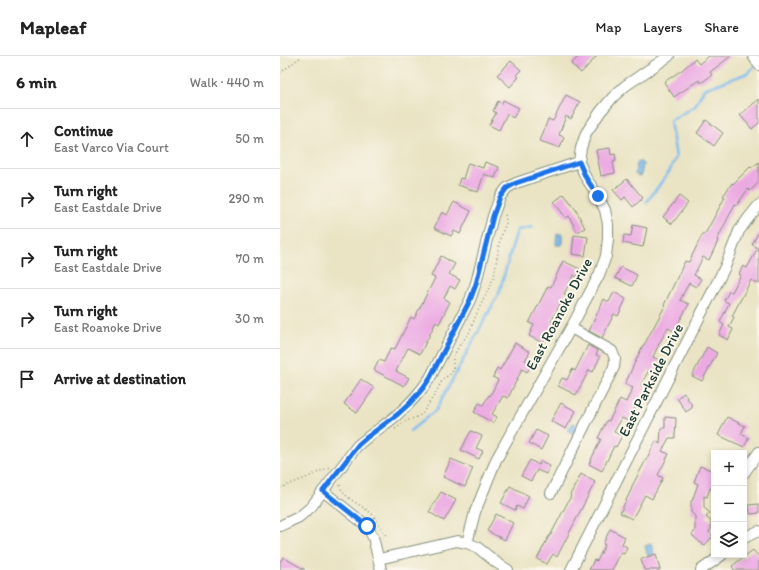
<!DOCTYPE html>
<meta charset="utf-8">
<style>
:root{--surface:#fff;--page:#f2f2f2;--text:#222;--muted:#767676;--line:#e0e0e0}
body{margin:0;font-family:Itim,sans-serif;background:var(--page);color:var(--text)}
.controls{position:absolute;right:12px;bottom:12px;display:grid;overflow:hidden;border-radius:0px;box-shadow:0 2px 6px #0003}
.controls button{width:36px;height:36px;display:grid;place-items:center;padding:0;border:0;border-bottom:1px solid var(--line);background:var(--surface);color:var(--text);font:20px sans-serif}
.stop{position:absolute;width:12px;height:12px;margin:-9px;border:3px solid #1a73e8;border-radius:50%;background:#fff}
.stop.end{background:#1a73e8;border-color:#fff;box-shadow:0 1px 4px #0008}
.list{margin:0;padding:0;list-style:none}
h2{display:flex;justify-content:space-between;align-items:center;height:52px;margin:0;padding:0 16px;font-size:17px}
h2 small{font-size:13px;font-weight:400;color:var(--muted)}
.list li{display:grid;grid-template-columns:26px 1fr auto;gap:12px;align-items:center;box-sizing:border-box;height:60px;padding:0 16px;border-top:1px solid var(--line)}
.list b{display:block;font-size:15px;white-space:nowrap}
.list p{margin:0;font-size:13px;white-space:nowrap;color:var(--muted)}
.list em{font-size:13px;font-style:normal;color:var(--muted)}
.icon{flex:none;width:22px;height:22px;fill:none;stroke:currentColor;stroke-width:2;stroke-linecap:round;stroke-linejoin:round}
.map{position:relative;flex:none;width:479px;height:514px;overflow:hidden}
header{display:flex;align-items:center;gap:24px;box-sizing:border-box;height:56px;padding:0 20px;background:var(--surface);border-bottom:1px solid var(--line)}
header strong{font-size:19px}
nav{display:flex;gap:22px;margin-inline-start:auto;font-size:14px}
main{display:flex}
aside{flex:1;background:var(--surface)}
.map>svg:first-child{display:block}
.water{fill:#7abcf0;stroke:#4c7c92}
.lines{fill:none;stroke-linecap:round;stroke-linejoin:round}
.stream{stroke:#7abcf0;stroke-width:2.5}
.building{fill:#ecaae3}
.minor-casing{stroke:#84907c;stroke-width:12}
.path{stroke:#84907c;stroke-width:1.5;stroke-dasharray:1 3;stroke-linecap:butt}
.minor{stroke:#fff;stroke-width:10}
.route{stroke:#1a73e8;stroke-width:5}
.labels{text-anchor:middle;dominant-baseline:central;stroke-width:4;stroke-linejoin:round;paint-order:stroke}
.street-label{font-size:15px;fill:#1f3d34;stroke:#fbf7ec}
</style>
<header>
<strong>Mapleaf</strong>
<nav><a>Map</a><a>Layers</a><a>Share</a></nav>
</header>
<main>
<aside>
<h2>6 min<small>Walk · 440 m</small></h2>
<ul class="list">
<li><svg class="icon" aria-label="ahead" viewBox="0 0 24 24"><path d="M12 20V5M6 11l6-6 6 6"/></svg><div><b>Continue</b><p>East Varco Via Court</p></div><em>50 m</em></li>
<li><svg class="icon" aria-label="right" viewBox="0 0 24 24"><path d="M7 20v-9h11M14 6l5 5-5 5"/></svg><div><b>Turn right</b><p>East Eastdale Drive</p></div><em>290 m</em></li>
<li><svg class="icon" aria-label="right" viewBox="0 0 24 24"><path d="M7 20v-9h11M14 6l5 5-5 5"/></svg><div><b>Turn right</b><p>East Eastdale Drive</p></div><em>70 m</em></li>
<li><svg class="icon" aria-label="right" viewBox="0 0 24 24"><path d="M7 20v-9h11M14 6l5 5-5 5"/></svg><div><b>Turn right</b><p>East Roanoke Drive</p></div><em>30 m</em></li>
<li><svg class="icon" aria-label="arrive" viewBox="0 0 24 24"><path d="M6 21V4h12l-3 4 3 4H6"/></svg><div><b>Arrive at destination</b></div></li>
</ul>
</aside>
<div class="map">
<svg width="479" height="514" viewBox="0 0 479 514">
<rect width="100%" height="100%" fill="#fbf7ec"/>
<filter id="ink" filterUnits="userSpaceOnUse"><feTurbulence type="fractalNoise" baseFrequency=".025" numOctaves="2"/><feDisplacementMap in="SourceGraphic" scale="8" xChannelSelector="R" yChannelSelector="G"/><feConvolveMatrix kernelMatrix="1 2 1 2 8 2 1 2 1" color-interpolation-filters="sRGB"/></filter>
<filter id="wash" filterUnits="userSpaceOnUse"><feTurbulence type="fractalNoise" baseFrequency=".012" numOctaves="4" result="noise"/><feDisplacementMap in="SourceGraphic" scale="16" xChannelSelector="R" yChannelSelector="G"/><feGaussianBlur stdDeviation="0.9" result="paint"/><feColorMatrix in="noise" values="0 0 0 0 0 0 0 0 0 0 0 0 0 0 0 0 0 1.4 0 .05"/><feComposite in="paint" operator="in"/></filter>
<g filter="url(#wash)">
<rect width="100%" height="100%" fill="#eae4c4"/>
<g class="water">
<path d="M359,106H361L363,108L361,119L358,120L356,118H355L357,107H358Z"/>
<path d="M277,178H282V189H276Z"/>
<path d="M293,367L297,369L298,371L295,372L296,375L295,377H292L288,375Z"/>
<path d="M371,488L374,498L368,500L365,490Z"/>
</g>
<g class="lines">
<g class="stream">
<path d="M366,147L389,116L396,101L390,65L415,50L424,33L468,17L476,8"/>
<path d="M130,375L156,354L219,237L237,174L253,171"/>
</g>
</g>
<g id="blocks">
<g class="building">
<path d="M299,0H317L301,17L291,8Z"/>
<path d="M429,0H451L430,16L432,19L421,27L419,24L394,41L384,26L402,14L415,3L419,8Z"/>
<path d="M231,5L241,14L236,19L239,21L230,31L217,19Z"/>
<path d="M286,39L300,46L291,63L286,60L279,79L284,81L280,92L260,85L268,63L273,65Z"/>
<path d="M479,43V67L472,73L460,59Z"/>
<path d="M223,44L239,52L233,62L227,58L219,74L209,69L216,57L213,55L218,45L222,48Z"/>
<path d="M426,64L443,77L434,90L417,77Z"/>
<path d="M330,92L331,99L335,98L336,105L333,106L335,117L321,120L316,94Z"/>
<path d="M205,106L219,111L215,122L204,118L198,136L178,129L180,122L183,123L188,107L203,112Z"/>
<path d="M479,106V126L470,135L468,133L457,149L455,148L437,184L438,185L429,204L423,201L414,219L421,223L416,231L409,227L400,244L409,248L394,275L388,272L380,286L373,301L379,304L373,316L369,314L361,329L366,331L348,365L342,362L334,376L342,380L336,391L334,390L322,415L309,408L321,383L318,382L327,364L329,365L340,343L346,346L353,332L345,328L363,289H364L385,250L384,249L405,205L409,206L423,177L425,178L445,141L443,140L452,127L453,128L470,111L471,112Z"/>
<path d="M347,123L363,142L353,151L345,141L342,144L333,134Z"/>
<path d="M284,138L296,154L305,172L297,176L289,160L286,162L274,146Z"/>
<path d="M399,140L408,147L392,168L383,161Z"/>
<path d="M174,146L191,155L180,178L174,175L171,180L154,172L162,156L167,159Z"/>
<path d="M353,169L367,172L363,191L343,187L344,179L351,180Z"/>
<path d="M479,175V228L471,224L452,260L454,261L449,271L453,273L448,284L439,279L444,269L440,266L449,247L444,245L449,235L452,236L461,219L459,218L463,210L467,212L478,192L472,189Z"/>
<path d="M294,179L308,181L305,200L292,198Z"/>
<path d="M161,200L175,208L169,218L180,224L175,233L170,230L164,242L170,246L159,268L156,266L140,298L128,292L116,315L129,322L124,330L94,314L99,304L104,306L111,292L115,293L131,261L134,263L155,222L151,220Z"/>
<path d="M283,205L300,213L297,221L294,219L284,238L287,240L283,247L281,246L271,266L273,267L263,287L249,280L254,269L249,267L268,230L271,231Z"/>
<path d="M341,211L357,219L352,230L335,222Z"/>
<path d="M334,236L346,243L338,260L334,258L322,282L309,275L324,243L329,246Z"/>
<path d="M235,287L250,296L245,304L252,308L247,316L242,313L228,342L223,340L212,358L217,361L213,367L194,356L199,347L203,349L209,339L210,340L218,324L213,321L217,312L220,314Z"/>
<path d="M308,289L318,295L316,299L320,301L313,316L309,314L296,339L278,330L282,322L287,324L292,313L295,315Z"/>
<path d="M427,291L437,297L422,325L412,320Z"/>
<path d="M81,323L94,332L77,357L64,348Z"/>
<path d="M404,337L413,351L406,356L397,342Z"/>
<path d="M281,347L296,355L286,373L271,365Z"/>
<path d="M385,361L396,362L395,382H389L382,395L389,398L378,419L383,422L372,443L365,439L352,463L340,457L352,432H351L376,385L380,388L381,372H385Z"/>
<path d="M447,361L465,370L461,378L469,382L464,391L438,379Z"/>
<path d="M256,374L268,380L261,394L249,387Z"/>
<path d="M191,375L202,380L196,392L203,395L199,403L181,394Z"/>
<path d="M171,403L193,412L185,431L163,421Z"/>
<path d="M250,404L259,409L261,405L270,410L266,418L257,414L251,425L241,420Z"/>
<path d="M420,410L434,415V429L433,433L430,432L427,441L424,440V452L430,457L426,461L431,465V473L429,476L433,480L424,490L412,479L415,475V460L411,456V445H412L418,428L414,426Z"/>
<path d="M301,418L315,426L277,501L273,498L267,508L257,503L269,480H270L291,440L290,439Z"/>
<path d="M230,430L249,440L243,453L237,450L235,454L221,447Z"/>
<path d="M161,436L176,444L164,465L149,456Z"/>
<path d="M479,448V457L470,458L469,449Z"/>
<path d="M216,458L233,467L225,484L207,475Z"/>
<path d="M330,473L345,481L342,488L347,491L344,498L341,497L332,514H309L314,504L317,505L325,489L323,488Z"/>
<path d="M473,494L479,501V514H454L452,510Z"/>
<path d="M376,498L380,514H364L361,503Z"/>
<path d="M3,501L25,514H0V506Z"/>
</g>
</g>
</g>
<g filter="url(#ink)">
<use href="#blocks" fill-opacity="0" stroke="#84907c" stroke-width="1"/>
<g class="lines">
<g class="minor-casing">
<g id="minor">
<path d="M473,0L479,9"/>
<path d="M464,417L479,396"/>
<path d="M43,435L87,470L93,481L101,514"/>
<path d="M271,437L334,311L335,303L332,295L291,272"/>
<path d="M0,470L19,461L31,451L77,390C90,378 106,369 119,357C131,347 141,335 150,322L190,244L196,227L213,160L220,141L227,132L236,127L299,106"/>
<path d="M464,482L474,477L479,475"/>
<path d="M187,487L195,456L216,404L227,384L293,268L319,219L326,200L328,183V168L325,154L318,140L306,122L299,106L301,92L306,77L321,55L333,41L345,30L389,0"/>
<path d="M99,503L177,485L187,487L197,491L217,507L228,514"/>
<path d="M291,514L445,211L459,175L470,160L479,149"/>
<path d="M421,514L442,499"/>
</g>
</g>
<g class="path">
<path d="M0,17L22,0"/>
<path d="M115,373L124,366L139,360L143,357L155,338L163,323L172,317L173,312V301L179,290L189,277L197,257L214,221L220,183L226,167L225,156"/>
<path d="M60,429C63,443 82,449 92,458C98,464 101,473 106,479"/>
<path d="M0,432L28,421L49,411"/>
</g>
<use href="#minor" class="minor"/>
</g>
</g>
<g class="lines" filter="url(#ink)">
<path class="route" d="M87,470L43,435L78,389L86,382L118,358L129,348L143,332L150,322L190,244L196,228L213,160L220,141L227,132L236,127L299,106L306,122L318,140"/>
</g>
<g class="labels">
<g class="street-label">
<text transform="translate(279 258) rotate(-62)">East Roanoke Drive</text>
<text transform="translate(371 324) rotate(-63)">East Parkside Drive</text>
</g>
</g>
</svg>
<div class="controls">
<button>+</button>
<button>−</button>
<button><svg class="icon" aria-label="layers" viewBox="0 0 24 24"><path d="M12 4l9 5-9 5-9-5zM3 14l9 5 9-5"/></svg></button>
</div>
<div class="stop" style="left:87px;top:470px"></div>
<div class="stop end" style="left:318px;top:140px"></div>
</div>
</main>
